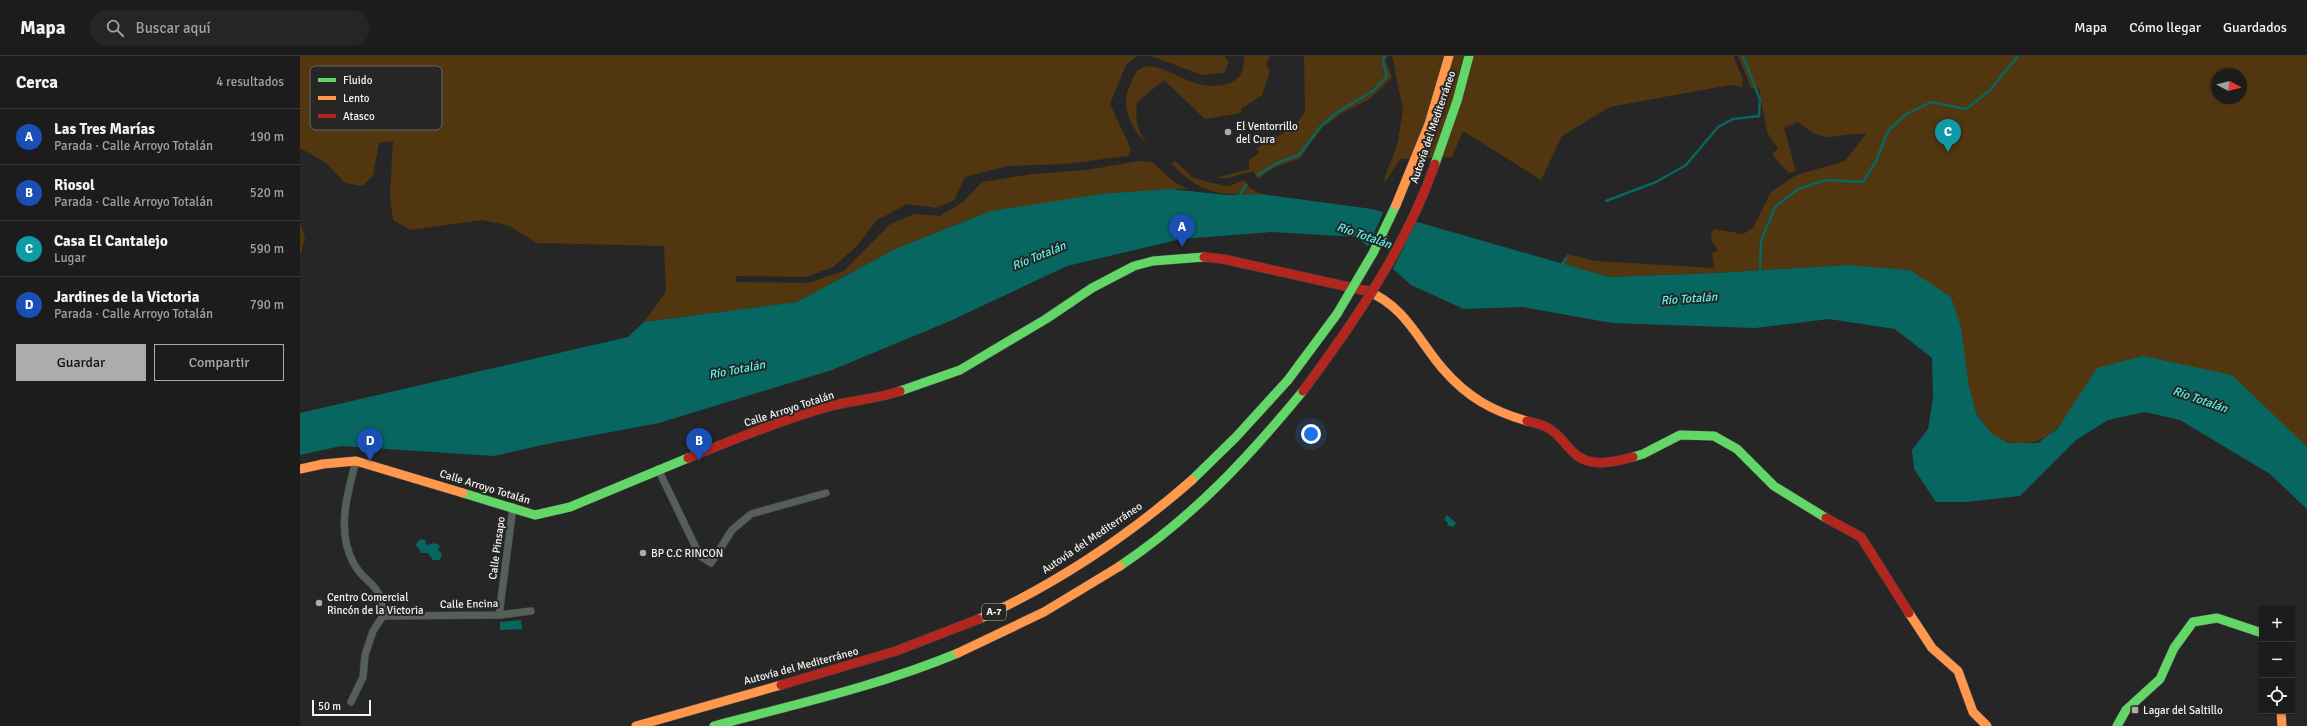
<!DOCTYPE html>
<html lang="es">
<meta charset="utf-8">
<style>
:root{--surface:#1c1c1c;--page:#252525;--text:#f1f3f6;--muted:#a0a1a3;--line:#3a3a3b;--accent:#abacab}
body{margin:0;font-family:Signika,sans-serif;background:var(--page);color:var(--text)}
.controls{position:absolute;right:12px;bottom:12px;display:grid;overflow:hidden;border-radius:0px;box-shadow:0 1px 3px #0004}
.controls button{width:36px;height:36px;display:grid;place-items:center;padding:0;border:0;border-bottom:1px solid var(--line);background:var(--surface);color:var(--text);font:20px sans-serif}
.compass{position:absolute;left:1911px;top:12px;width:36px;height:36px;border-radius:50%;background:var(--surface);box-shadow:0 1px 3px #0004;rotate:97deg}
.scale{position:absolute;left:12px;bottom:10px;width:59px;box-sizing:border-box;padding-left:4px;border:2px solid #f3f4f2;border-top:0;font-size:11px;line-height:14px;white-space:nowrap;color:#f3f4f2;-webkit-text-stroke:3px #262725;paint-order:stroke}
.you{position:absolute;left:1011px;top:378px;width:14px;height:14px;margin:-10px;border:3px solid #fff;border-radius:50%;background:#1a73e8;box-shadow:0 0 0 6px #1a73e833}
.badge{display:grid;place-items:center;width:26px;height:26px;border-radius:50%;background:var(--accent);color:#fff;font-size:13px;font-weight:700}
.pin{position:absolute;translate:-50% -33px;filter:drop-shadow(0 1px 2px #0008)}
.pin::after{content:'';position:absolute;top:21px;width:14px;height:12px;background:inherit;clip-path:polygon(0 0,100% 0,50% 100%)}
.list{margin:0;padding:0;list-style:none}
h2{display:flex;justify-content:space-between;align-items:center;height:52px;margin:0;padding:0 16px;font-size:17px}
h2 small{font-size:13px;font-weight:400;color:var(--muted)}
.list li{display:grid;grid-template-columns:26px 1fr auto;gap:12px;align-items:center;box-sizing:border-box;height:56px;padding:0 16px;border-top:1px solid var(--line)}
.list b{display:block;font-size:15px;white-space:nowrap}
.list p{margin:0;font-size:13px;white-space:nowrap;color:var(--muted)}
.list em{font-size:13px;font-style:normal;color:var(--muted)}
.actions{display:flex;gap:8px;padding:12px 16px}
.actions a{flex:1;padding:9px 0;border:1px solid var(--accent);border-radius:0px;text-align:center;font-size:14px;color:var(--accent)}
.actions .main{background:var(--accent);color:#111}
.icon{flex:none;width:22px;height:22px;fill:none;stroke:currentColor;stroke-width:2;stroke-linecap:round;stroke-linejoin:round}
.map{position:relative;flex:none;width:2007px;height:670px;overflow:hidden}
header{display:flex;align-items:center;gap:24px;box-sizing:border-box;height:56px;padding:0 20px;background:var(--surface);border-bottom:1px solid var(--line)}
header strong{font-size:19px}
nav{display:flex;gap:22px;margin-inline-start:auto;font-size:14px}
.search{width:280px;height:36px;background:var(--page);display:flex;align-items:center;gap:10px;box-sizing:border-box;padding:0 14px;border-radius:22px;color:var(--muted);font-size:15px}
main{display:flex}
aside{flex:1;background:var(--surface)}
.map>svg:first-child{display:block}
.green{fill:#513610;fill-rule:evenodd}
.water{fill:#086661}
.pier{fill:#262626}
.lines{fill:none;stroke-linecap:round;stroke-linejoin:round}
.stream{stroke:#086661;stroke-width:2.5}
.street-casing{stroke:#434343;stroke-width:8}
.fast-casing{stroke:#434343;stroke-width:10}
.slow-casing{stroke:#434343;stroke-width:10}
.jam-casing{stroke:#434343;stroke-width:10}
.street{stroke:#565e59;stroke-width:7}
.fast{stroke:#63d668;stroke-width:9}
.slow{stroke:#ff974d;stroke-width:9}
.jam{stroke:#b3261e;stroke-width:9}
.fast-bridge-casing{stroke:#434343;stroke-width:10;stroke-linecap:butt}
.slow-bridge-casing{stroke:#434343;stroke-width:10;stroke-linecap:butt}
.jam-bridge-casing{stroke:#434343;stroke-width:10;stroke-linecap:butt}
.fast-bridge{stroke:#63d668;stroke-width:9}
.slow-bridge{stroke:#ff974d;stroke-width:9}
.jam-bridge{stroke:#b3261e;stroke-width:9}
.poi-dot{fill:#abacab;stroke:#262725;stroke-width:1.5}
.labels{text-anchor:middle;dominant-baseline:central;stroke-width:4;stroke-linejoin:round;paint-order:stroke}
.shield{fill:#262725;stroke:#b6b6b4;stroke-width:1}
.shield-label{font-size:10px;font-weight:bold;fill:#f3f4f2}
.poi-label{font-size:11px;fill:#f3f4f2;stroke:#262725;text-anchor:start}
.street-label{font-size:11px;fill:#f3f4f2;stroke:#262725}
.water-label{font-size:12px;font-style:italic;fill:#57f7ee;stroke:#262725}
.key{fill:#262725;stroke:#646462;stroke-width:1}
.key-label{font-size:11px;fill:#f3f4f2}
</style>
<header>
<strong>Mapa</strong>
<div class="search"><svg class="icon" aria-label="search" viewBox="0 0 24 24"><circle cx="10" cy="10" r="6"/><path d="M15 15l6 6"/></svg>Buscar aquí</div>
<nav><a>Mapa</a><a>Cómo llegar</a><a>Guardados</a></nav>
</header>
<main>
<aside>
<h2>Cerca<small>4 resultados</small></h2>
<ul class="list">
<li><span class="badge" style="background:#1a4fb4">A</span><div><b>Las Tres Marías</b><p>Parada · Calle Arroyo Totalán</p></div><em>190 m</em></li>
<li><span class="badge" style="background:#1a4fb4">B</span><div><b>Riosol</b><p>Parada · Calle Arroyo Totalán</p></div><em>520 m</em></li>
<li><span class="badge" style="background:#0f9aa8">C</span><div><b>Casa El Cantalejo</b><p>Lugar</p></div><em>590 m</em></li>
<li><span class="badge" style="background:#1a4fb4">D</span><div><b>Jardines de la Victoria</b><p>Parada · Calle Arroyo Totalán</p></div><em>790 m</em></li>
</ul>
<div class="actions"><a class="main">Guardar</a><a>Compartir</a></div>
</aside>
<div class="map">
<svg width="2007" height="670" viewBox="0 0 2007 670">
<rect width="100%" height="100%" fill="#262626"/>
<g class="green">
<path d="M0,0H837L826,9L810,48L831,93L828,100L765,108L707,110L665,121L654,144L636,152L607,148L576,165L557,190L533,211L506,221L436,220V226L508,227L544,215L589,169L614,158L640,160L663,146L682,126L732,118L787,114L839,105L852,106L873,125L888,133H870L691,155L595,193L497,246L344,266L366,235L364,190L237,187L207,169L182,164L110,174L93,164L90,138L93,85L79,87L73,120L62,130L45,127L26,107L0,92Z"/>
<path d="M851,0H924L929,6L924,17L902,19Z"/>
<path d="M944,0H970L966,8L970,15L962,39L941,53V57L905,63L864,24L837,46C835,67 837,73 849,90C831,72 818,50 832,25C834,19 837,13 844,11C864,5 898,42 932,26C943,21 944,10 944,0Z"/>
<path d="M1004,0H1088L1085,4L1092,21L1070,43L1044,56L1023,71L999,103L975,111L958,123L954,116C939,117 932,124 915,122L949,113V104L959,97L957,92L994,71L1005,56Z"/>
<path d="M1092,0H1433L1443,23L1442,31L1429,29L1310,51L1262,80L1241,124L1163,75L1152,101L1100,103L1086,125L1084,123L1097,90L1103,54Z"/>
<path d="M1438,0H2007V391L1797,313C1787,327 1768,363 1756,373C1742,385 1736,387 1718,387C1667,388 1666,307 1661,271L1546,209L1415,217L1309,221L1262,208L1267,198L1296,205L1414,212L1412,197L1418,194C1412,186 1408,182 1414,173L1443,178L1453,172L1471,136L1496,119L1545,105L1566,78C1531,76 1530,92 1498,66L1484,72L1496,115L1488,117L1472,98L1478,93L1467,76L1459,33L1451,32ZM1917,18H1941V42H1917Z"/>
<path d="M875,105L892,121L908,126L928,130L945,124L950,132L961,138C919,139 901,139 871,107Z"/>
<path d="M0,166L5,182L0,201Z"/>
</g>
<g class="water">
<path d="M870,133L927,139L961,138L1072,153L1309,221L1415,217L1546,209L1610,214L1651,241L1661,271L1669,331L1677,359L1691,377L1708,387H1738L1758,372L1797,312L1843,300L1932,319L2007,391V453L1970,418L1880,364L1845,356L1808,364L1776,384L1720,440L1666,446H1636L1614,413L1612,394L1628,373L1633,342L1632,302L1595,273L1529,263L1455,272L1312,267L1223,251L1164,253L1111,229L1057,181L972,176L881,183L767,210L650,265L532,314L359,367L247,388L194,400L41,390L0,399V357L328,281L344,266L497,246L595,193L691,155L801,138Z"/>
<path d="M1147,459L1156,467L1153,471L1147,469L1148,467L1144,463Z"/>
<path d="M122,483L126,484L125,487L127,489L135,487L140,490L138,494L142,498L140,504H133L128,497H121L118,491H115L118,485Z"/>
<path d="M221,564L222,573L200,574V566Z"/>
</g>
<path class="pier" d="M1084,155L1117,164L1092,215L1067,193Z"/>
<g class="lines">
<g class="stream">
<path d="M958,119L977,107L999,99L1021,70L1039,55L1073,35L1087,20L1083,6L1084,0"/>
<path d="M939,141L946,129"/>
<path d="M1306,145L1356,126L1386,109L1418,71L1433,63L1459,60L1460,44L1443,0"/>
<path d="M1261,210L1266,202"/>
<path d="M1460,217L1461,185L1475,151L1498,133L1526,124L1563,126L1576,105L1588,75L1605,59L1631,46L1666,53L1689,35L1718,0"/>
</g>
<g class="street-casing">
<g id="street">
<path d="M56,405C47,438 36,476 54,508C67,531 82,525 83,560"/>
<path d="M358,413L400,500L411,507L432,474L451,458L526,437"/>
<path d="M199,559L213,451"/>
<path d="M83,560L199,559L231,555"/>
<path d="M51,646L63,621L65,599L73,575L83,560"/>
</g>
</g>
<g class="fast-casing">
<g id="fast">
<path d="M600,335L660,314L746,263L792,232L834,210L853,205L904,201"/>
<path d="M1333,401L1343,398L1380,379L1414,380L1437,393L1474,430L1526,462"/>
<path d="M892,424L936,381L988,324"/>
<path d="M163,437L235,459L270,451L388,402"/>
<path d="M820,510C894,460 947,403 1003,335"/>
<path d="M414,670C496,648 579,630 658,597"/>
<path d="M1817,670L1826,654L1860,623L1874,592L1893,566L1917,562L1962,577"/>
</g>
</g>
<g class="slow-casing">
<g id="slow">
<path d="M1067,235C1105,250 1118,284 1143,313C1167,341 1192,355 1227,365"/>
<path d="M0,413L23,408L56,405L163,437"/>
<path d="M1609,557L1632,592L1658,615L1673,656L1687,670"/>
<path d="M679,563C756,528 828,480 892,424"/>
<path d="M658,597L744,556L820,510"/>
<path d="M1981,655L1982,670"/>
<path d="M336,670L481,629"/>
</g>
</g>
<g class="jam-casing">
<g id="jam">
<path d="M904,201L923,203L1067,235"/>
<path d="M1227,365C1233,367 1242,368 1248,372C1258,377 1264,387 1272,395C1288,413 1314,406 1333,401"/>
<path d="M388,402C435,383 482,364 531,350C554,344 577,343 600,335"/>
<path d="M1526,462L1561,481L1609,557"/>
<path d="M481,629L596,595L679,563"/>
</g>
</g>
<use href="#street" class="street"/>
<use href="#fast" class="fast"/>
<use href="#slow" class="slow"/>
<use href="#jam" class="jam"/>
<g class="fast-bridge-casing">
<g id="fast-bridge">
<path d="M1135,108L1157,45L1169,0"/>
<path d="M988,324L1037,258L1073,197L1096,149"/>
</g>
</g>
<g class="slow-bridge-casing">
<path id="slow-bridge" d="M1096,149L1129,68L1149,0"/>
</g>
<g class="jam-bridge-casing">
<path id="jam-bridge" d="M1003,335C1055,265 1106,191 1135,108"/>
</g>
<use href="#fast-bridge" class="fast-bridge"/>
<use href="#slow-bridge" class="slow-bridge"/>
<use href="#jam-bridge" class="jam-bridge"/>
</g>
<g class="poi-dot">
<circle cx="928" cy="76" r="4"/>
<circle cx="343" cy="497" r="4"/>
<circle cx="19" cy="547" r="4"/>
<rect x="1831" y="650" width="8" height="8" rx="2"/>
</g>
<g class="labels">
<rect class="shield" x="682" y="548" width="24" height="16" rx="3"/>
<g class="shield-label">
<text x="694" y="556">A-7</text>
</g>
<g class="poi-label">
<text x="936" y="70">El Ventorrillo<tspan x="936" dy="13">del Cura</tspan></text>
<text x="351" y="497">BP C.C RINCON</text>
<text x="27" y="541">Centro Comercial<tspan x="27" dy="13">Rincón de la Victoria</tspan></text>
<text x="1843" y="654">Lagar del Saltillo</text>
</g>
<g class="street-label">
<text transform="translate(1133 71) rotate(-71)">Autovía del Mediterráneo</text>
<text transform="translate(489 353) rotate(-18)">Calle Arroyo Totalán</text>
<text transform="translate(185 431) rotate(17)">Calle Arroyo Totalán</text>
<text transform="translate(792 482) rotate(-34)">Autovía del Mediterráneo</text>
<text transform="translate(197 492) rotate(-82)">Calle Pinsapo</text>
<text transform="translate(169 548) rotate(-1)">Calle Encina</text>
<text transform="translate(501 610) rotate(-15)">Autovía del Mediterráneo</text>
</g>
<g class="water-label">
<text transform="translate(1064 180) rotate(19)">Río Totalán</text>
<text transform="translate(739 200) rotate(-22)">Río Totalán</text>
<text transform="translate(1389 243) rotate(-4)">Río Totalán</text>
<text transform="translate(437 314) rotate(-11)">Río Totalán</text>
<text transform="translate(1900 344) rotate(19)">Río Totalán</text>
</g>
</g>
<rect x="10" y="10" width="132" height="64" rx="6" class="key"/>
<rect x="18" y="22" width="18" height="4" fill="#63d668"/>
<rect x="18" y="40" width="18" height="4" fill="#ff974d"/>
<rect x="18" y="58" width="18" height="4" fill="#b3261e"/>
<g class="key-label">
<text x="43" y="28">Fluido</text>
<text x="43" y="46">Lento</text>
<text x="43" y="64">Atasco</text>
</g>
</svg>
<div class="controls">
<button>+</button>
<button>−</button>
<button><svg class="icon" aria-label="locate" viewBox="0 0 24 24"><circle cx="12" cy="12" r="6"/><path d="M12 2v4M12 18v4M2 12h4M18 12h4"/></svg></button>
</div>
<svg class="compass" viewBox="-18 -18 36 36"><path d="M0-13l5 13h-10z" fill="#e53935"/><path d="M0 13l5-13h-10z" fill="#a0a1a3"/></svg>
<div class="scale">50 m</div>
<div class="you"></div>
<div class="pin badge" style="left:882px;top:191px;background:#1a4fb4">A</div>
<div class="pin badge" style="left:399px;top:405px;background:#1a4fb4">B</div>
<div class="pin badge" style="left:1648px;top:96px;background:#0f9aa8">C</div>
<div class="pin badge" style="left:70px;top:405px;background:#1a4fb4">D</div>
</div>
</main>
